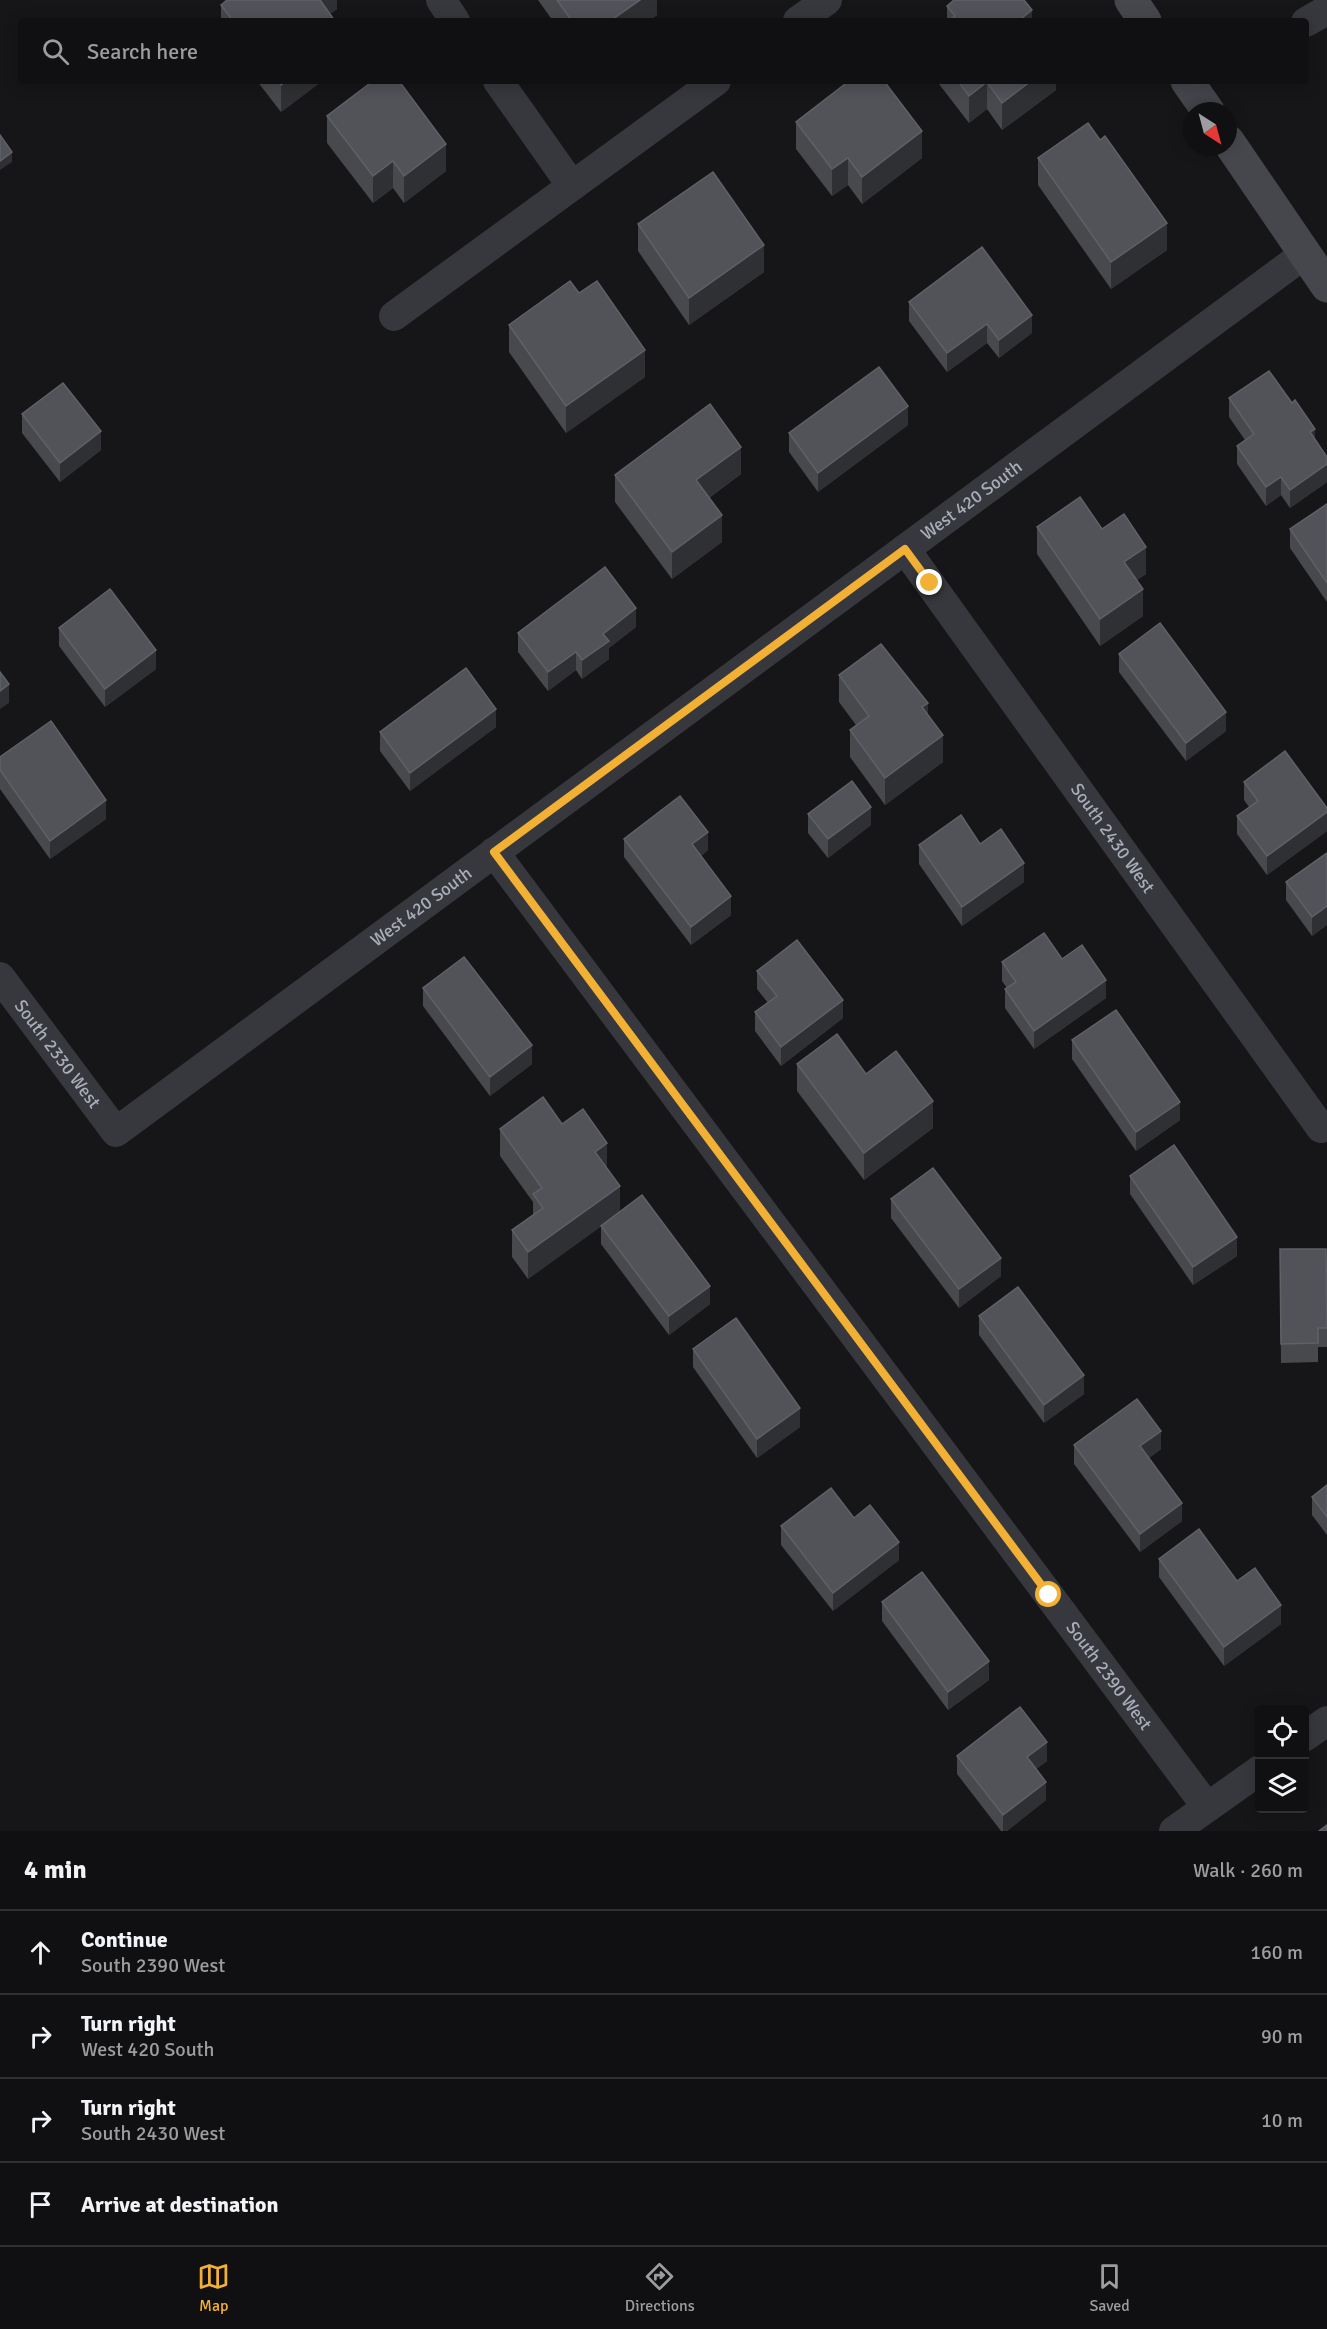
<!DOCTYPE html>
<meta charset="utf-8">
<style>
:root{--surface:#101012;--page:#19191b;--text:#f1f3f6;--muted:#9c9d9f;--line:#303032;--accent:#f2b134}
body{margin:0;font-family:Signika,sans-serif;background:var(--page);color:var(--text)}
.controls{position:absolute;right:18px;bottom:18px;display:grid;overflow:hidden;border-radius:6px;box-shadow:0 3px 15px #0003}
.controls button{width:54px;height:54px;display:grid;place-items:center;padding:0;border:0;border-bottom:2px solid var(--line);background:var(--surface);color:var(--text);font:30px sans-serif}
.compass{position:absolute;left:1183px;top:102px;width:54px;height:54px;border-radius:50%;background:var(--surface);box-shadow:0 3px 15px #0003;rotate:144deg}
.stop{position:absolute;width:18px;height:18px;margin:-14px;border:4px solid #f2b134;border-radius:50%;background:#fff}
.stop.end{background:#f2b134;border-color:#fff;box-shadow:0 2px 6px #0008}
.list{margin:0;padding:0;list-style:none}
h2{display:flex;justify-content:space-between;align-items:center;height:78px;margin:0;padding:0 24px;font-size:26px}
h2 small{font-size:20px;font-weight:400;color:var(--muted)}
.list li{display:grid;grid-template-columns:39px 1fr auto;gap:18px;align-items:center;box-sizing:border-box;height:84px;padding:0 24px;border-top:2px solid var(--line)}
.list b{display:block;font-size:22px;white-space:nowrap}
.list p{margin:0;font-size:20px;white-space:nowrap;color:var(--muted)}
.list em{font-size:20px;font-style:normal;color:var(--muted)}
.icon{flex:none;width:33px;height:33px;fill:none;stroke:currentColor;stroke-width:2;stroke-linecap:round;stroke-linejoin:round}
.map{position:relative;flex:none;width:1327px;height:1831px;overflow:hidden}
.search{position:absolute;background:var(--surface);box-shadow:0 3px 15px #0003;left:18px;right:18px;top:18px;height:66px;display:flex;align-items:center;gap:15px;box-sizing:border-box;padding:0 21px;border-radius:6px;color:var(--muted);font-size:22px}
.sheet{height:414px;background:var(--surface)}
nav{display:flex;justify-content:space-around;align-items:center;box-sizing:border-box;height:84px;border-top:2px solid var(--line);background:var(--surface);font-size:16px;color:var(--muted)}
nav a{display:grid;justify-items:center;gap:3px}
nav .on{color:var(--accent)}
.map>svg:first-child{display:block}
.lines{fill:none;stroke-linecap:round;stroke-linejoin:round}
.street{stroke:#37383d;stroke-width:30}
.secondary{stroke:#45474d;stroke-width:33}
.wall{fill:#47494d}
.shaded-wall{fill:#2f3033}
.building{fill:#525359;stroke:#5f6168;stroke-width:1.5}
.route{stroke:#f2b134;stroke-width:8}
.labels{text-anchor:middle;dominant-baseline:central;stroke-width:4.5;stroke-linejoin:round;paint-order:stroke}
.street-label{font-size:18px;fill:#a8adb8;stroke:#111113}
</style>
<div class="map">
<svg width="1327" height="1831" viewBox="0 0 1327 1831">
<rect width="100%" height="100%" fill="#161618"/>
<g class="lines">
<g class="street">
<path d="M441,0L455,21"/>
<path d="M798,21L827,0"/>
<path d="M1306,22L1327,10"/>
<path d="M498,81L572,186L716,81"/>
<path d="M394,316L572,186"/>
<path id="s1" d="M905,549L1321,1128"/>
<path id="s2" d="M494,852L1207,1807"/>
<path id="s3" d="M0,977L116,1132L1306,253"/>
<path d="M1304,1737L1327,1721"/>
<path d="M1174,1831L1260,1770"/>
</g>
<g class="secondary">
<path d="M1131,0L1145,21"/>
<path d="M1187,81L1208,111"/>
<path d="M1228,141L1327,286"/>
</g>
</g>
<g class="wall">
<path d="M337,0V9L330,14L335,21H221V5Z"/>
<path d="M538,0H657V15L648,21H553Z"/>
<path d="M947,6L1032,21H947Z"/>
<path d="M257,81H322L281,112Z"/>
<path d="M939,81H1056V90L1002,130L987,109L969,123L939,84Z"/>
<path d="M327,116L446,171L404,203L393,188L373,203L327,143Z"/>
<path d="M796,122L922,158L862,204L848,185L832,196L796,149Z"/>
<path d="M1100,140L1167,250L1111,289L1038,185V158Z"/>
<path d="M638,224L764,272L689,325L638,251Z"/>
<path d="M579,293L645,377L566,433L509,352V325Z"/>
<path d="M909,302L1032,333L999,358L987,343L947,372L909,321Z"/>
<path d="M1229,398L1315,440L1327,457V482L1290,508L1281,495L1266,506L1237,464V446L1245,440L1229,417Z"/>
<path d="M22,414L101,450L60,482L22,433Z"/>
<path d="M908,425L818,492L789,452V433Z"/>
<path d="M741,474L709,498L722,542L672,579L615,502V475Z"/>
<path d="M1327,504V602L1290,548V529Z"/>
<path d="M1037,527L1102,529L1146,574L1137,580L1143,616L1100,646L1037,554Z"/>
<path d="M636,627L609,648V659L582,679L576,670L548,691L518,652V633Z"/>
<path d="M59,628L156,669L105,707L59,646Z"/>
<path d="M1119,654L1226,731L1186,761L1119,672Z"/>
<path d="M839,675L928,715L943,762L885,805L850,757V730L856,725L839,702Z"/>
<path d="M496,727L410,791L380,751V732Z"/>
<path d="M0,757L106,819L50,859L0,789Z"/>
<path d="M1244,782L1327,808V831L1267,875L1237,834V816L1249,807L1244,800Z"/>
<path d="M808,814L871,825L828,858L808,833Z"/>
<path d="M624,839L708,850L701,856L731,915L691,945L624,857Z"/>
<path d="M980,844L1024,882L962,926L919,864V845Z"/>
<path d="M1327,853V925L1312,936L1286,900V882Z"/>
<path d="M1062,959L1106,998L1034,1049L1005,1008V989L1007,988L1002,981V962Z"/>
<path d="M757,971L843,1018L781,1066L755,1031V1012L768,1003L757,989Z"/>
<path d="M423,988L532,1064L490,1096L423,1006Z"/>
<path d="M1072,1040L1180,1120L1136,1151L1072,1059Z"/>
<path d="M797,1064L933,1128L864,1180L797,1091Z"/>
<path d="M562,1124L607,1168L620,1212L710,1304L669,1335L601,1244V1226L528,1279L512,1257V1230L533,1215V1202L500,1156V1129Z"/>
<path d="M1130,1176L1237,1256L1193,1285L1130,1194Z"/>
<path d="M891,1199L1001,1276L959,1308L891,1218Z"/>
<path d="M1280,1249L1327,1278V1347H1318V1362L1281,1363Z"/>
<path d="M979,1316L1084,1394L1044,1423L979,1335Z"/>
<path d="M693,1349L800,1427L757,1458L693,1367Z"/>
<path d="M1074,1445L1161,1449L1149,1458L1182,1521L1140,1552L1074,1464Z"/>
<path d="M1327,1485V1535L1312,1515V1497Z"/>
<path d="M854,1518L899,1560L833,1611L781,1545V1526Z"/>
<path d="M1159,1559L1281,1624L1224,1666L1159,1577Z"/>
<path d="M882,1602L989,1680L948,1710L882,1621Z"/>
<path d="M957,1756L1047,1761L1036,1769L1046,1800L1007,1831H1001L957,1774Z"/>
</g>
<g class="shaded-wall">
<path d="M317,0H337V9L321,21Z"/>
<path d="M640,0H657V15L648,21H610Z"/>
<path d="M1032,10V21H1022V18Z"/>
<path d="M286,81H322L281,112V85Z"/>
<path d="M1031,81H1056V90L1002,130V103Z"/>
<path d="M987,82V109L969,123V96Z"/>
<path d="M922,131V158L862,204V177Z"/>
<path d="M446,144V171L404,203V176Z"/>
<path d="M12,152V162L0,170V161Z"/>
<path d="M848,158V185L832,196V169Z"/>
<path d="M393,161V188L373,203V176Z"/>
<path d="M1167,223V250L1111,289V262Z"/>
<path d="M764,245V272L689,325V298Z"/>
<path d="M1032,315V333L999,358V340Z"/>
<path d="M987,324V343L947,372V353Z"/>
<path d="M645,350V377L566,433V406Z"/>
<path d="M908,406V425L818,492V473Z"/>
<path d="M1315,429V448L1310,432Z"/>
<path d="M101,431V450L60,482V463Z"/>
<path d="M741,447V474L696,507V480Z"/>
<path d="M1327,464V482L1290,508V490Z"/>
<path d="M1281,477V495L1266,506V487Z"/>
<path d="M722,515V542L672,579V552Z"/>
<path d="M1146,547V574L1124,589V562Z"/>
<path d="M1143,589V616L1100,646V619Z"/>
<path d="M636,608V627L609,648V659L582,679V660L603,634Z"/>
<path d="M156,650V669L105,707V689Z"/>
<path d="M576,652V670L548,691V672Z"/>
<path d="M9,684V703L0,709V691Z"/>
<path d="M928,703V730L922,707Z"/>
<path d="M496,709V727L410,791V773Z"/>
<path d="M1226,712V731L1186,761V743Z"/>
<path d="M943,735V762L885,805V778Z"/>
<path d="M106,800V819L50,859V841Z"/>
<path d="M871,807V825L828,858V839Z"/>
<path d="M1327,812V831L1267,875V856Z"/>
<path d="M708,832V850L692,863V844Z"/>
<path d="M1024,863V882L962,926V907Z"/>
<path d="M731,896V915L691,945V927Z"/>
<path d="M1327,906V925L1312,936V917Z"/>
<path d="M1106,980V998L1034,1049V1031Z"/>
<path d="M843,1000V1018L781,1066V1047Z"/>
<path d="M532,1045V1064L490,1096V1077Z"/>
<path d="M933,1101V1128L864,1180V1153Z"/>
<path d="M1180,1102V1120L1136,1151V1132Z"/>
<path d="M607,1143V1170L595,1152Z"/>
<path d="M620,1186V1213L528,1279V1252Z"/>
<path d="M1237,1237V1256L1193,1285V1267Z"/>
<path d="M1001,1258V1276L959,1308V1289Z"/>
<path d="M710,1286V1304L669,1335V1316Z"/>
<path d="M1084,1375V1394L1044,1423V1405Z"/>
<path d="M800,1408V1427L757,1458V1439Z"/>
<path d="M1161,1431V1449L1140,1465V1446Z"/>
<path d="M1182,1503V1521L1140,1552V1534Z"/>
<path d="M899,1542V1560L833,1611V1593Z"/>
<path d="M1281,1605V1624L1224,1666V1647Z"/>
<path d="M989,1661V1680L948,1710V1692Z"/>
<path d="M1047,1742V1761L1027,1776V1757Z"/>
<path d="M1046,1782V1800L1007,1831H1003V1815Z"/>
</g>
<g class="building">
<path d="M227,0H320L335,21H233L221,5Z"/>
<path d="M557,0H640L610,21H572Z"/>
<path d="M954,0H1024L1032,10L1022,18L1024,21H948L955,16L947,6Z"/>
<path d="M278,81H286L281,85Z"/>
<path d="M373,81H399L446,144L404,176L393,161L373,176L327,116Z"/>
<path d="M849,81H884L922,131L862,177L848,158L832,169L796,122Z"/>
<path d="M958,81H1031L1002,103L987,82L969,96Z"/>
<path d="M1088,123L1100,140L1105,136L1167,223L1111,262L1038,158Z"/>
<path d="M0,135L12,152L0,161Z"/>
<path d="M713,172L764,245L689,298L638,224Z"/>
<path d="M982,247L1032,315L999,340L987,324L947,353L909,302Z"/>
<path d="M570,281L579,293L597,281L645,350L566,406L509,325Z"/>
<path d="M879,367L908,406L818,473L789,433Z"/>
<path d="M1269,371L1292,403L1295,400L1315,429L1310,432L1327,457V464L1290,490L1281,477L1266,487L1237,446L1254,434L1229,398Z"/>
<path d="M63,383L101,431L60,463L22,414Z"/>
<path d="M710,404L741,447L696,480L722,515L672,552L615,475Z"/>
<path d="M1080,497L1102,529L1124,514L1146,547L1124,562L1143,589L1100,619L1037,527Z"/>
<path d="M1327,504V583L1290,529Z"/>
<path d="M605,567L636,608L603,634L609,641L582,660L576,652L548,672L518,633Z"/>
<path d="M110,589L156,650L105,689L59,628Z"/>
<path d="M1160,623L1226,712L1186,743L1119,654Z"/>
<path d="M881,644L928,703L922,707L943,735L885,778L850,730L869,716L839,675Z"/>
<path d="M466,668L496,709L410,773L380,732Z"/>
<path d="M0,672L9,684L0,691Z"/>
<path d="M51,721L106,800L50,841L0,770V757Z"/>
<path d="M1285,751L1327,808V812L1267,856L1237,816L1258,801L1244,782Z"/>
<path d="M852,781L871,807L828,839L808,814Z"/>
<path d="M680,796L708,832L692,844L731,896L691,927L624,839Z"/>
<path d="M961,815L980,844L1001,829L1024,863L962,907L919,845Z"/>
<path d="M1327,853V906L1312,917L1286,882Z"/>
<path d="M1044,933L1062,959L1082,945L1106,980L1034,1031L1005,989L1016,982L1002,962Z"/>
<path d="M797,940L843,1000L781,1047L755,1012L777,996L757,971Z"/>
<path d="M464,957L532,1045L490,1077L423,988Z"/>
<path d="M1116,1010L1180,1102L1136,1132L1072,1040Z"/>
<path d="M837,1034L866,1074L896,1051L933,1101L864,1153L797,1064Z"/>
<path d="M543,1097L562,1124L583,1109L607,1143L595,1152L620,1186L528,1252L512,1230L543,1208L533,1194L542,1188L500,1129Z"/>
<path d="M1174,1145L1237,1237L1193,1267L1130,1176Z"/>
<path d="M933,1168L1001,1258L959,1289L891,1199Z"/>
<path d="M642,1195L710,1286L669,1316L601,1226Z"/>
<path d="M1280,1249H1326L1327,1328H1318V1343L1281,1344Z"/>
<path d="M1018,1287L1084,1375L1044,1405L979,1316Z"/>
<path d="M736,1318L800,1408L757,1439L693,1349Z"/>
<path d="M1137,1399L1161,1431L1140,1446L1182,1503L1140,1534L1074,1445Z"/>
<path d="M1327,1485V1517L1312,1497Z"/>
<path d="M831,1488L854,1518L870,1505L899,1542L833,1593L781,1526Z"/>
<path d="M1199,1529L1237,1581L1255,1568L1281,1605L1224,1647L1159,1559Z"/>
<path d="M922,1572L989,1661L948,1692L882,1602Z"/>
<path d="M1020,1707L1047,1742L1027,1757L1046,1782L1003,1815L957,1756Z"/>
<path d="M1327,1825V1831H1319Z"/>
</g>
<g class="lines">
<path class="route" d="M930,583L905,549L494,852L1049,1595"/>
</g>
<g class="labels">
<g class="street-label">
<text stroke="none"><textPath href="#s3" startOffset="1257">West 420 South</textPath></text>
<text stroke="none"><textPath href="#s1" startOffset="356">South 2430 West</textPath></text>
<text stroke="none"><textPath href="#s3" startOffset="573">West 420 South</textPath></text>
<text stroke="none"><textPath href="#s3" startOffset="96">South 2330 West</textPath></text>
<text stroke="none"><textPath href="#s2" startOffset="1028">South 2390 West</textPath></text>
</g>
</g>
</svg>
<div class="controls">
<button><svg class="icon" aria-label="locate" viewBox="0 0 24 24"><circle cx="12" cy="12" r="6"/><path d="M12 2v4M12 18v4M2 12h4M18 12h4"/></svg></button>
<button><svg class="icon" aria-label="layers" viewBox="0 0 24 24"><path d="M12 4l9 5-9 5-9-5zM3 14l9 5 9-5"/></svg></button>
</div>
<svg class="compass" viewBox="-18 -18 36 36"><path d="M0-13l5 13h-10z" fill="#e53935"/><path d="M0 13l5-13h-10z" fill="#9c9d9f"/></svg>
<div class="stop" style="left:1049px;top:1595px"></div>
<div class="stop end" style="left:930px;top:583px"></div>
<div class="search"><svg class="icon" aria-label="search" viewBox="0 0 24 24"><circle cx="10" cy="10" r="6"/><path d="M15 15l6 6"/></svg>Search here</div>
</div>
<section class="sheet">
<h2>4 min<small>Walk · 260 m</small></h2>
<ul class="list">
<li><svg class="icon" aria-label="ahead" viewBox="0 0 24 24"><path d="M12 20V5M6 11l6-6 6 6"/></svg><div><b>Continue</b><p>South 2390 West</p></div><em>160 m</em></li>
<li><svg class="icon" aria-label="right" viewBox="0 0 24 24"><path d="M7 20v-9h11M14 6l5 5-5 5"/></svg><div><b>Turn right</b><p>West 420 South</p></div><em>90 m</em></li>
<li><svg class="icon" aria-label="right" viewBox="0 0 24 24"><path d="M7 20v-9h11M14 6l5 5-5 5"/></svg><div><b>Turn right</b><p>South 2430 West</p></div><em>10 m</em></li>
<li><svg class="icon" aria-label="arrive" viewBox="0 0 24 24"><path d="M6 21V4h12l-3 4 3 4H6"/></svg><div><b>Arrive at destination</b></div></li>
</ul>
</section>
<nav>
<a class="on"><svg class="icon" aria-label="map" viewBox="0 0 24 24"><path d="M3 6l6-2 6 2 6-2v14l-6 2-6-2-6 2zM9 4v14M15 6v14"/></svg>Map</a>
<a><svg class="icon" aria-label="directions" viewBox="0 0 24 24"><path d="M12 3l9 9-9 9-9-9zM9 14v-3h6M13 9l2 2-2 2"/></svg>Directions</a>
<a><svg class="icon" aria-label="saved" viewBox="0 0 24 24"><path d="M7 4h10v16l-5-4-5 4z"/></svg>Saved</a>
</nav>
